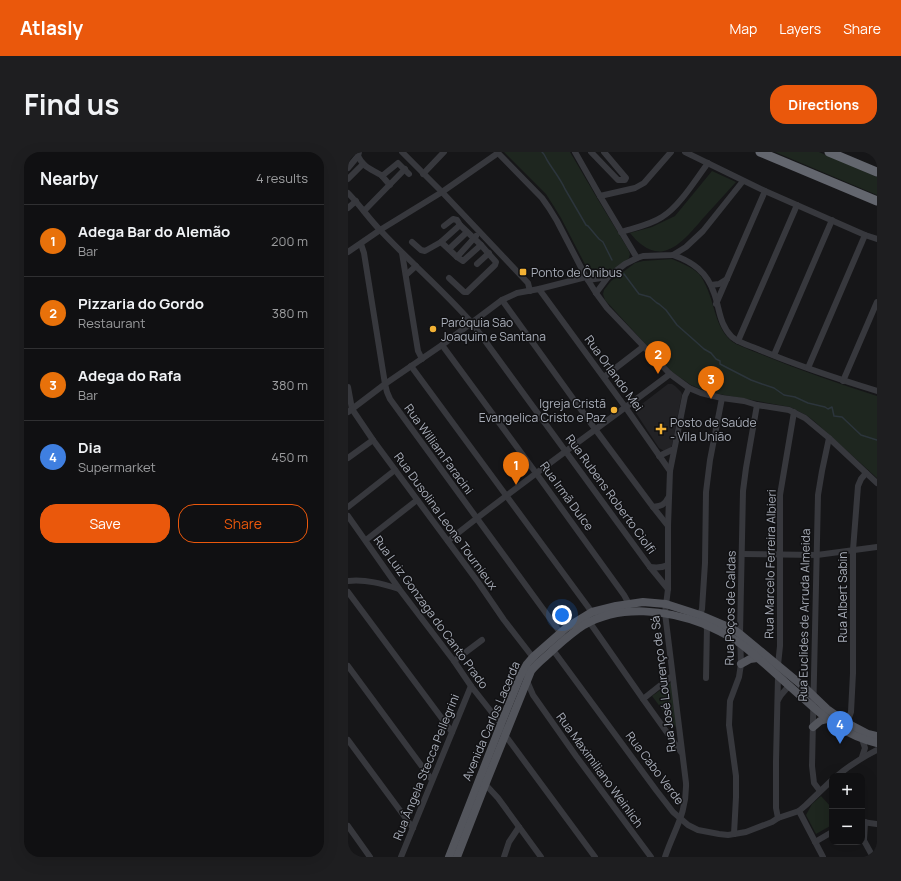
<!DOCTYPE html>
<meta charset="utf-8">
<style>
:root{--surface:#101012;--page:#1e1e20;--text:#f1f3f6;--muted:#9c9d9f;--line:#303032;--accent:#ea580c}
body{margin:0;font-family:Manrope,sans-serif;background:var(--page);color:var(--text)}
.controls{position:absolute;right:12px;bottom:12px;display:grid;overflow:hidden;border-radius:8px;box-shadow:0 4px 16px #0002}
.controls button{width:36px;height:36px;display:grid;place-items:center;padding:0;border:0;border-bottom:1px solid var(--line);background:var(--surface);color:var(--text);font:20px sans-serif}
.you{position:absolute;left:214px;top:463px;width:14px;height:14px;margin:-10px;border:3px solid #fff;border-radius:50%;background:#1a73e8;box-shadow:0 0 0 6px #1a73e833}
.badge{display:grid;place-items:center;width:26px;height:26px;border-radius:50%;background:var(--accent);color:#fff;font-size:13px;font-weight:700}
.pin{position:absolute;translate:-50% -33px;filter:drop-shadow(0 1px 2px #0008)}
.pin::after{content:'';position:absolute;top:21px;width:14px;height:12px;background:inherit;clip-path:polygon(0 0,100% 0,50% 100%)}
.list{margin:0;padding:0;list-style:none}
h2{display:flex;justify-content:space-between;align-items:center;height:52px;margin:0;padding:0 16px;font-size:17px}
h2 small{font-size:13px;font-weight:400;color:var(--muted)}
.list li{display:grid;grid-template-columns:26px 1fr auto;gap:12px;align-items:center;box-sizing:border-box;height:72px;padding:0 16px;border-top:1px solid var(--line)}
.list b{display:block;font-size:15px;white-space:nowrap}
.list p{margin:0;font-size:13px;white-space:nowrap;color:var(--muted)}
.list em{font-size:13px;font-style:normal;color:var(--muted)}
.actions{display:flex;gap:8px;padding:12px 16px}
.actions a{flex:1;padding:9px 0;border:1px solid var(--accent);border-radius:16px;text-align:center;font-size:14px;color:var(--accent)}
.actions .main{background:var(--accent);color:#fff}
.map{position:relative;flex:none;width:529px;height:705px;overflow:hidden;border-radius:16px}
header{display:flex;align-items:center;gap:24px;box-sizing:border-box;height:56px;padding:0 20px;background:var(--accent);color:#fff}
header strong{font-size:19px}
nav{display:flex;gap:22px;margin-inline-start:auto;font-size:14px}
.intro{display:flex;align-items:center;justify-content:space-between;box-sizing:border-box;height:96px;padding:0 24px}
h1{margin:0;font-size:28px}
.button{padding:10px 18px;border-radius:16px;background:var(--accent);color:#fff;font-size:14px;font-weight:700}
main{display:flex;gap:24px;padding:0 24px}
aside{flex:1;background:var(--surface);border-radius:16px;box-shadow:0 4px 16px #0002}
.map>svg:first-child{display:block}
.built{fill:#222225}
.green{fill:#1e261f}
.lines{fill:none;stroke-linecap:round;stroke-linejoin:round}
.stream{stroke:#2c353c;stroke-width:1.5}
.minor{stroke:#37383d;stroke-width:6}
.major{stroke:#53555c;stroke-width:8}
.highway{stroke:#63666e;stroke-width:9}
.poi-dot{fill:#f2b134;stroke:#111113;stroke-width:1.5}
.labels{text-anchor:middle;dominant-baseline:central;stroke-width:3;stroke-linejoin:round;paint-order:stroke}
.poi-label{font-size:12px;fill:#a8adb8;stroke:#111113;text-anchor:start}
.street-label{font-size:12px;fill:#a8adb8;stroke:#111113}
</style>
<header>
<strong>Atlasly</strong>
<nav><a>Map</a><a>Layers</a><a>Share</a></nav>
</header>
<div class="intro"><h1>Find us</h1><a class="button">Directions</a></div>
<main>
<aside>
<h2>Nearby<small>4 results</small></h2>
<ul class="list">
<li><span class="badge" style="background:#e8710a">1</span><div><b>Adega Bar do Alemão</b><p>Bar</p></div><em>200 m</em></li>
<li><span class="badge" style="background:#e8710a">2</span><div><b>Pizzaria do Gordo</b><p>Restaurant</p></div><em>380 m</em></li>
<li><span class="badge" style="background:#e8710a">3</span><div><b>Adega do Rafa</b><p>Bar</p></div><em>380 m</em></li>
<li><span class="badge" style="background:#3f7fe0">4</span><div><b>Dia</b><p>Supermarket</p></div><em>450 m</em></li>
</ul>
<div class="actions"><a class="main">Save</a><a>Share</a></div>
</aside>
<div class="map">
<svg width="529" height="705" viewBox="0 0 529 705">
<rect width="100%" height="100%" fill="#161618"/>
<path class="built" d="M320,232H324L327,234L333,240L334,242L324,293L322,297L316,299L311,296L288,261V259L290,255Z"/>
<g class="green">
<path d="M156,0H222L249,46L280,97L282,102L281,106C270,115 257,128 242,122L213,66L205,53L198,42Z"/>
<path d="M427,0H471L529,25V43Z"/>
<path d="M364,19L388,30C378,41 368,52 358,63C347,75 333,95 316,99C302,102 290,91 282,81L304,75L327,64Z"/>
<path d="M324,107C333,111 344,115 351,122C353,125 355,127 356,130C368,151 366,179 388,192C435,212 481,229 529,244V326L466,269L458,263L442,255L360,240L343,233L324,220L301,196L257,148L255,142L256,138L263,129L287,111L295,109Z"/>
<path d="M324,530L329,577L304,544Z"/>
<path d="M473,644L484,656V673L468,682L458,663L464,652Z"/>
</g>
<g class="lines">
<g class="stream">
<path d="M194,0C197,3 197,4 199,8C205,18 212,26 217,37L238,73L240,74L251,87L255,90L264,108"/>
<path d="M276,122L291,142L302,145L309,151L311,152L318,158L329,173L346,188L356,197L363,201L368,207L372,209V212L403,228L414,232L426,236L436,243L447,245L460,251L477,255L480,257L484,255L486,264L494,265L513,283L529,288"/>
</g>
<g class="minor">
<path d="M11,0L10,4C15,15 23,17 33,23C36,26 39,30 42,33"/>
<path d="M54,0L94,40L180,131L182,139"/>
<path d="M149,0L194,46L201,56L209,69L238,125L248,141L259,156L322,222L341,236L353,241L374,246L396,249L409,253L441,258L457,266L481,286L529,331"/>
<path d="M227,0L252,44L289,106"/>
<path d="M243,0L270,28H277L278,26L256,0"/>
<path d="M337,0L417,39L517,83L529,87"/>
<path d="M0,16L10,4"/>
<path d="M75,22L96,0"/>
<path d="M34,24L50,11L61,22"/>
<path d="M0,27L15,12"/>
<path d="M0,41C12,53 21,67 33,79C62,110 95,138 124,171L302,415L320,437"/>
<path d="M252,44L287,36L296,31L323,0"/>
<path d="M0,56L8,49"/>
<path d="M16,59L57,17"/>
<path d="M96,74L105,67L109,68L112,73L133,93L148,110L147,113L119,140H116L101,126"/>
<path d="M273,80C286,76 302,73 314,65C331,55 348,27 360,11"/>
<path d="M64,90L73,98L77,99L93,90L112,73"/>
<path d="M93,90L109,105L115,109L133,93"/>
<path d="M13,92L16,101L37,232L39,240L42,247L214,483"/>
<path d="M101,97L119,80"/>
<path d="M0,100L32,78L94,40L150,1"/>
<path d="M54,101L70,199L74,207"/>
<path d="M325,103C345,110 359,120 366,141C372,157 371,172 384,185C391,191 403,194 412,198C450,214 490,227 529,239"/>
<path d="M109,105L128,84"/>
<path d="M129,112L141,101"/>
<path d="M58,123L68,114"/>
<path d="M240,128L260,125"/>
<path d="M363,133L371,132L379,127"/>
<path d="M191,137L278,256L322,319"/>
<path d="M248,141L260,125L277,112L289,106L295,104L325,103L338,95L355,79L395,29"/>
<path d="M154,148L247,277L305,355L320,374"/>
<path d="M368,152L417,39"/>
<path d="M390,189L449,53"/>
<path d="M94,193L188,321L276,443L281,452"/>
<path d="M426,203L484,68"/>
<path d="M63,214L246,463"/>
<path d="M460,216L517,83"/>
<path d="M256,225L295,195"/>
<path d="M495,229L529,150"/>
<path d="M0,235L4,257L25,288L130,430L156,468L187,508"/>
<path d="M0,260L37,232L94,193L154,148L169,141L191,137L238,125"/>
<path d="M311,304L326,297"/>
<path d="M0,306L25,288"/>
<path d="M0,355L47,318"/>
<path d="M305,355C312,354 316,354 320,346"/>
<path d="M0,364L52,438L106,509L123,534L153,572L157,583L247,705"/>
<path d="M18,388L69,348"/>
<path d="M100,389C172,331 248,278 322,222"/>
<path d="M394,402L469,403L529,395"/>
<path d="M302,415C309,416 314,416 320,413"/>
<path d="M0,429C18,427 35,432 51,437"/>
<path d="M0,440L104,580"/>
<path d="M352,463L354,457L357,411L358,340L362,308L374,246"/>
<path d="M240,468L295,547L333,600"/>
<path d="M205,498L308,638L325,660L340,673L350,678L371,682L380,683L398,680L424,670L430,666L451,659L458,653L484,628"/>
<path d="M106,509L134,488"/>
<path d="M430,513L432,494V343L446,260"/>
<path d="M0,514L84,628"/>
<path d="M358,526L359,474"/>
<path d="M179,529L185,543L228,604L303,705"/>
<path d="M295,547L324,524"/>
<path d="M430,548L433,543L439,536H443"/>
<path d="M499,571L503,560L505,521V398L510,334L513,327L518,321"/>
<path d="M0,588L65,676"/>
<path d="M514,605L517,596L514,587"/>
<path d="M489,624C503,612 513,606 529,598"/>
<path d="M137,632L150,646L193,705"/>
<path d="M472,639L466,631L464,614L470,343L474,319L481,286"/>
<path d="M451,659L475,705"/>
<path d="M430,666L428,656V609L430,525"/>
<path d="M514,670L529,672"/>
<path d="M0,674L22,705"/>
<path d="M386,682L388,645V624L381,573L382,549L391,525L393,512L392,482L395,339L398,316L409,253"/>
<path d="M514,685L525,705"/>
<path d="M516,688L517,670"/>
<path d="M467,690L484,680"/>
<path d="M53,705L123,534"/>
<path d="M156,705L161,690L171,675"/>
<path d="M317,705C326,678 339,661 338,631L317,461L320,437V374L322,319L337,244L341,236"/>
</g>
<g class="major">
<path d="M393,512L402,507L409,506"/>
<path d="M465,575L472,569L479,567"/>
<path d="M101,705L153,572L172,525L179,512L185,505L218,476L244,460L268,454L295,450L318,452L352,463L385,477L392,482L456,535L479,557L499,571L520,582L529,584"/>
<path d="M109,705L139,628L183,519C190,510 199,504 207,496C216,488 225,480 236,473C273,452 318,458 356,472C369,478 381,483 393,492C415,509 434,528 455,546C478,567 498,584 529,591"/>
</g>
<g class="highway">
<path d="M412,0L529,49"/>
<path d="M481,0L529,20"/>
</g>
</g>
<g class="poi-dot">
<rect x="171" y="116" width="8" height="8" rx="2"/>
<circle cx="85" cy="177" r="4"/>
<circle cx="266" cy="258" r="4"/>
<path d="M311 271h4v4h4v4h-4v4h-4v-4h-4v-4h4z"/>
</g>
<g class="labels">
<g class="poi-label">
<text x="183" y="120">Ponto de Ônibus</text>
<text x="93" y="170">Paróquia São<tspan x="93" dy="14">Joaquim e Santana</tspan></text>
<text x="258" y="251" text-anchor="end">Igreja Cristã<tspan x="258" dy="14">Evangelica Cristo e Paz</tspan></text>
<text x="322" y="270">Posto de Saúde<tspan x="322" dy="14">- Vila União</tspan></text>
</g>
<g class="street-label">
<text transform="translate(266 221) rotate(54)">Rua Orlando Mei</text>
<text transform="translate(91 297) rotate(54)">Rua William Faracini</text>
<text transform="translate(263 342) rotate(54)">Rua Rubens Roberto Ciolfi</text>
<text transform="translate(219 344) rotate(54)">Rua Irmã Dulce</text>
<text transform="translate(98 369) rotate(54)">Rua Dusolina Leone Tournieux</text>
<text transform="translate(422 412) rotate(-89)">Rua Marcelo Ferreira Albieri</text>
<text transform="translate(494 445) rotate(-90)">Rua Albert Sabin</text>
<text transform="translate(382 456) rotate(-89)">Rua Poços de Caldas</text>
<text transform="translate(83 460) rotate(54)">Rua Luiz Gonzaga do Canto Prado</text>
<text transform="translate(456 463) rotate(-89)">Rua Euclides de Arruda Almeida</text>
<text transform="translate(315 532) rotate(-97)">Rua José Lourenço de Sá</text>
<text transform="translate(143 569) rotate(-67)">Avenida Carlos Lacerda</text>
<text transform="translate(78 615) rotate(-68)">Rua Ângela Stecca Pellegrini</text>
<text transform="translate(307 616) rotate(53)">Rua Cabo Verde</text>
<text transform="translate(252 618) rotate(54)">Rua Maximiliano Weinlich</text>
</g>
</g>
</svg>
<div class="controls">
<button>+</button>
<button>−</button>
</div>
<div class="you"></div>
<div class="pin badge" style="left:168px;top:333px;background:#e8710a">1</div>
<div class="pin badge" style="left:310px;top:222px;background:#e8710a">2</div>
<div class="pin badge" style="left:363px;top:247px;background:#e8710a">3</div>
<div class="pin badge" style="left:492px;top:592px;background:#3f7fe0">4</div>
</div>
</main>
